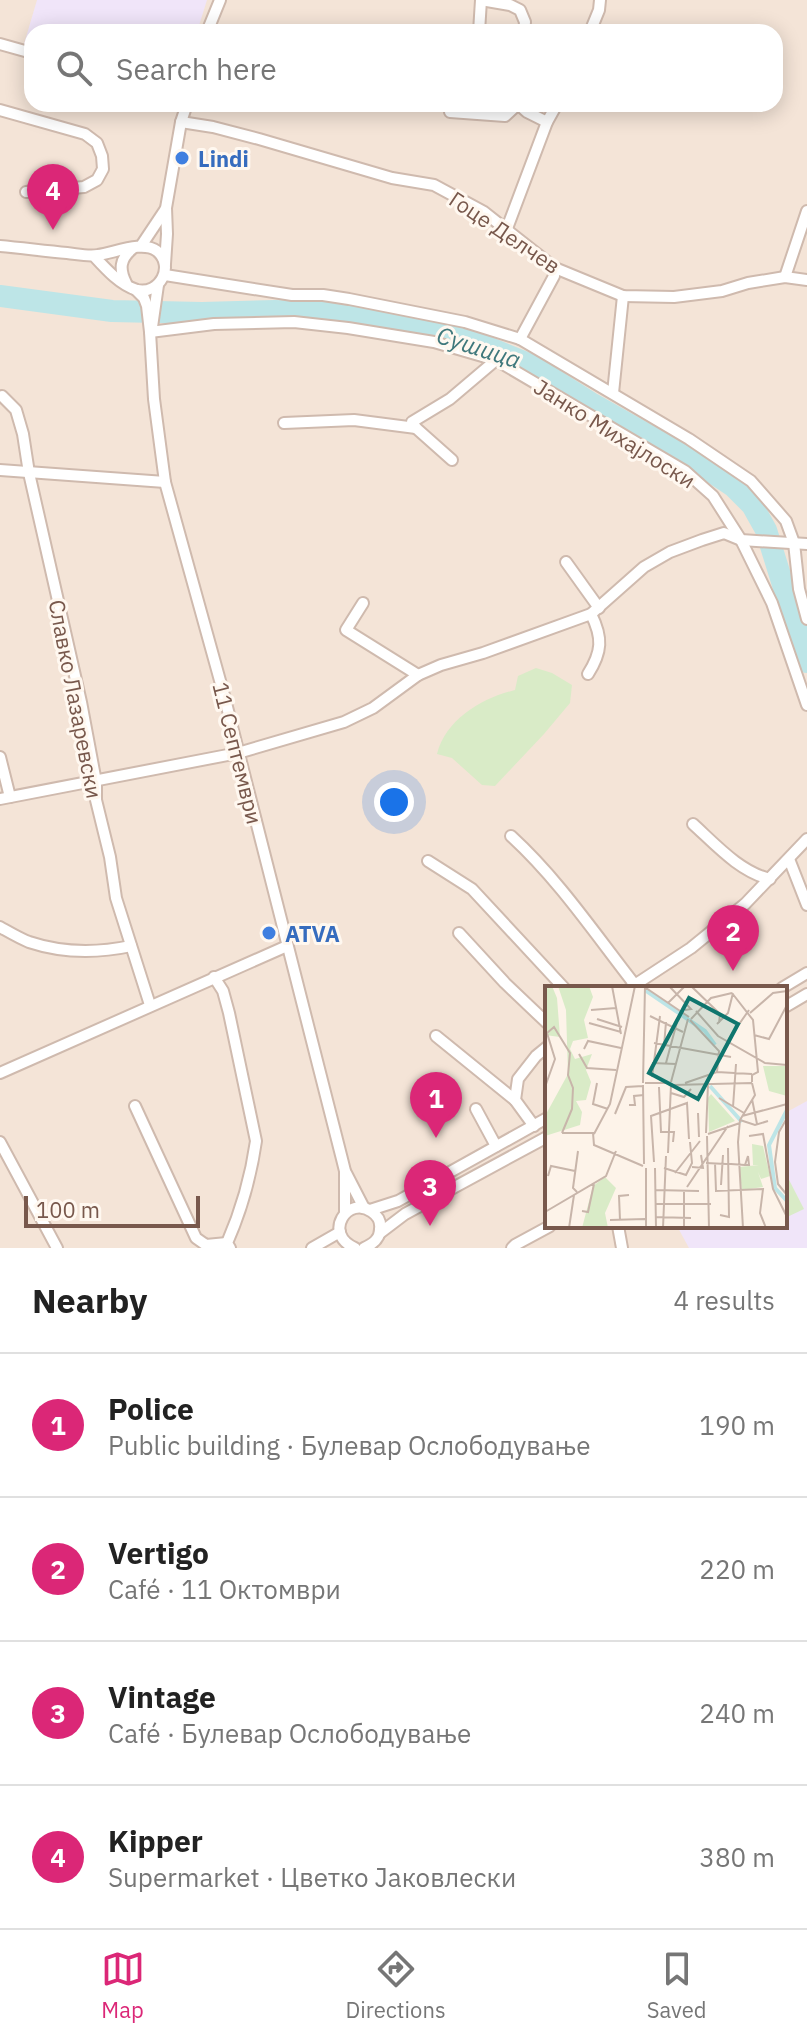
<!DOCTYPE html>
<meta charset="utf-8">
<style>
:root{--surface:#fff;--page:#f6f6f6;--text:#222;--muted:#767676;--line:#e0e0e0;--accent:#db2777}
body{margin:0;font-family:"IBM Plex Sans",sans-serif;background:var(--page);color:var(--text)}
.scale{position:absolute;left:24px;bottom:20px;width:176px;box-sizing:border-box;padding-left:8px;border:4px solid #78584c;border-top:0;font-size:22px;line-height:28px;white-space:nowrap;color:#78584c;-webkit-text-stroke:6px #fff8f0;paint-order:stroke}
.you{position:absolute;left:394px;top:802px;width:28px;height:28px;margin:-20px;border:6px solid #fff;border-radius:50%;background:#1a73e8;box-shadow:0 0 0 12px #1a73e833}
.badge{display:grid;place-items:center;width:52px;height:52px;border-radius:50%;background:var(--accent);color:#fff;font-size:26px;font-weight:700}
.pin{position:absolute;translate:-50% -66px;filter:drop-shadow(0 2px 4px #0008)}
.pin::after{content:'';position:absolute;top:42px;width:28px;height:24px;background:inherit;clip-path:polygon(0 0,100% 0,50% 100%)}
.list{margin:0;padding:0;list-style:none}
h2{display:flex;justify-content:space-between;align-items:center;height:104px;margin:0;padding:0 32px;font-size:34px}
h2 small{font-size:26px;font-weight:400;color:var(--muted)}
.list li{display:grid;grid-template-columns:52px 1fr auto;gap:24px;align-items:center;box-sizing:border-box;height:144px;padding:0 32px;border-top:2px solid var(--line)}
.list b{display:block;font-size:30px;white-space:nowrap}
.list p{margin:0;font-size:26px;white-space:nowrap;color:var(--muted)}
.list em{font-size:26px;font-style:normal;color:var(--muted)}
.icon{flex:none;width:44px;height:44px;fill:none;stroke:currentColor;stroke-width:2;stroke-linecap:round;stroke-linejoin:round}
.map{position:relative;flex:none;width:807px;height:1248px;overflow:hidden}
.search{position:absolute;background:var(--surface);box-shadow:0 4px 20px #0003;left:24px;right:24px;top:24px;height:88px;display:flex;align-items:center;gap:20px;box-sizing:border-box;padding:0 28px;border-radius:24px;color:var(--muted);font-size:30px}
.sheet{height:680px;background:var(--surface)}
nav{display:flex;justify-content:space-around;align-items:center;box-sizing:border-box;height:112px;border-top:2px solid var(--line);background:var(--surface);font-size:22px;color:var(--muted)}
nav a{display:grid;justify-items:center;gap:4px}
nav .on{color:var(--accent)}
.map>svg:first-child{display:block}
.residential{fill:#f4e4d7;fill-rule:evenodd}
.education{fill:#f0e5f9}
.green{fill:#d9ebc7}
.lines{fill:none;stroke-linecap:round;stroke-linejoin:round}
.river{stroke:#bde5e7;stroke-width:22}
.minor-casing{stroke:#cfbaae;stroke-width:14}
.minor{stroke:#fff;stroke-width:10}
.shop-dot{fill:#3f7fe0;stroke:#fff8f0;stroke-width:3}
.labels{text-anchor:middle;dominant-baseline:central;stroke-width:6;stroke-linejoin:round;paint-order:stroke}
.shop-label{font-size:22px;font-weight:bold;fill:#366cbe;stroke:#fff8f0;text-anchor:start}
.street-label{font-size:22px;fill:#78584c;stroke:#fff8f0}
.water-label{font-size:24px;font-style:italic;fill:#3f787c;stroke:#fff8f0}
.inset-river{fill:none;stroke:#bde5e7;stroke-width:4}
.inset-road{fill:none;stroke:#c8b5aa;stroke-width:2}
.view{fill:#0f766e;fill-opacity:0.15;stroke:#0f766e;stroke-width:4}
.inset-edge{fill:none;stroke:#78584c;stroke-width:4}
</style>
<div class="map">
<svg width="807" height="1248" viewBox="0 0 807 1248">
<rect width="100%" height="100%" fill="#fdf3e9"/>
<path class="residential" d="M0,0H807V1248H0ZM32,32H775V104H32ZM547,988H785V1226H547Z"/>
<g class="education">
<path d="M37,0H207L197,32H32V47L24,44Z"/>
<path d="M807,1101V1248H689L677,1226H785V1113Z"/>
</g>
<g class="green">
<path d="M536,668L552,673L572,685L570,703L544,734L495,786L482,785L452,758L437,754C446,719 482,698 515,690L518,676Z"/>
<path d="M785,1172L804,1209L785,1218Z"/>
</g>
<g class="lines">
<path class="river" d="M0,296L112,311L202,313L275,311L347,314L426,328L465,338L531,365L591,403L706,468L733,486L752,505L766,530L807,662"/>
<g class="minor-casing">
<g id="minor">
<path d="M481,0L510,5L520,10L525,22L524,32"/>
<path d="M207,32L220,0"/>
<path d="M479,32L481,0"/>
<path d="M590,32L599,10L600,0"/>
<path d="M0,44L32,53"/>
<path d="M518,104L527,112L547,122"/>
<path d="M0,110L85,134L97,143L102,156L103,169L97,180L84,187L26,192"/>
<path d="M450,112L505,116L518,104"/>
<path d="M181,122L213,127L259,139L392,178L434,185L484,212L555,268L623,296L674,297L722,291L748,283L785,277L807,280"/>
<path d="M506,231L547,122L557,104"/>
<path d="M0,246C22,248 45,251 67,253C77,254 88,257 98,255C114,253 143,240 157,251C175,266 160,295 137,290C120,285 105,268 94,256"/>
<path d="M141,246L165,210"/>
<path d="M165,264L167,234L166,208L181,122L187,104"/>
<path d="M165,275L292,295H323L349,299L465,322L520,339L689,439L751,481L786,521L794,543L799,589L807,619"/>
<path d="M785,277L807,211"/>
<path d="M126,283C119,269 120,259 132,249"/>
<path d="M136,290L144,298L147,306L150,332L154,399L165,482L224,695L342,1159L345,1171V1213"/>
<path d="M152,327L158,285"/>
<path d="M150,332L214,324L294,322L348,328L434,342L496,360L685,471L713,496L741,540L772,603L807,705"/>
<path d="M520,339L554,276L555,268"/>
<path d="M613,393L623,296"/>
<path d="M2,396L16,410L23,434L29,473L81,702L96,782V800L110,857L116,898L150,1005"/>
<path d="M284,423L354,420L416,428"/>
<path d="M452,460L416,428L412,422L450,399L496,360"/>
<path d="M0,470L165,482"/>
<path d="M566,562L599,608"/>
<path d="M363,603L346,630L418,675"/>
<path d="M588,674C602,652 603,638 591,614"/>
<path d="M0,757L10,797"/>
<path d="M0,799L238,753L344,722L373,708L418,675L441,665L483,653L591,614L644,567L670,552L702,540L724,533L741,540L807,544"/>
<path d="M693,824C716,845 740,872 770,879"/>
<path d="M511,836C559,880 595,934 635,985"/>
<path d="M789,859L807,905"/>
<path d="M428,861L472,889L564,988"/>
<path d="M0,927C9,932 19,938 29,942C62,953 98,953 131,946"/>
<path d="M459,933L505,983L547,1023"/>
<path d="M214,977L223,991L229,1013L256,1141C251,1176 241,1211 227,1243L230,1248"/>
<path d="M630,988L691,948L745,904L807,839"/>
<path d="M782,988L807,973"/>
<path d="M785,1007L807,994"/>
<path d="M436,1036L515,1100"/>
<path d="M0,1073L287,946"/>
<path d="M135,1106L196,1238L206,1245L227,1243"/>
<path d="M476,1109L496,1146"/>
<path d="M534,1126L515,1100L518,1079L536,1056L547,1047"/>
<path d="M0,1142L57,1248"/>
<path d="M346,1173L364,1208"/>
<path d="M370,1210L398,1201L547,1118"/>
<path d="M618,1226L622,1248"/>
<path d="M380,1233L405,1214L547,1137"/>
<path d="M312,1248L340,1232"/>
<path d="M355,1248C322,1234 348,1194 372,1212C378,1216 381,1222 380,1229C380,1239 373,1244 364,1248"/>
<path d="M512,1248L515,1245L550,1226"/>
</g>
</g>
<use href="#minor" class="minor"/>
</g>
<g class="shop-dot">
<circle cx="182" cy="158" r="8"/>
<circle cx="269" cy="933" r="8"/>
</g>
<g class="labels">
<g class="shop-label">
<text x="198" y="158">Lindi</text>
<text x="285" y="933">ATVA</text>
</g>
<g class="street-label">
<text transform="translate(505 232) rotate(34)">Гоце Делчев</text>
<text transform="translate(615 433) rotate(32)">Јанко Михајлоски</text>
<text transform="translate(76 699) rotate(79)">Славко Лазаревски</text>
<text transform="translate(238 753) rotate(76)">11 Септември</text>
</g>
<g class="water-label">
<text transform="translate(479 347) rotate(18)">Сушица</text>
</g>
</g>
<g transform="translate(545 986)">
<rect width="242" height="242" fill="#fdf3e9"/>
<path d="M0,0H7L12,12L15,51L0,49ZM13,0H44L48,11L39,34L43,52L28,55L25,63L30,73L47,68L41,84L46,96L41,114L31,115L37,126L35,139L0,150V130L23,88L21,24ZM218,80H242V110L224,105ZM166,108L190,135L164,146L163,112ZM207,158L218,160L225,190L216,193L213,186L218,201L197,204L194,181L214,179H208ZM60,191L71,202L60,227L63,242H37L48,200Z" fill="#d9ebc7"/>
<path class="inset-river" d="M100,4L160,45L170,59M165,100L197,136M242,124L224,159L230,202L242,215"/>
<path class="inset-road" d="M67,0L76,48M124,0L146,23L140,24M146,0L175,28L174,37M101,2L144,31M187,7L208,34L213,86L207,89V96M123,17L140,0M46,24L71,22M151,25L173,50L220,77L242,79M205,27L228,7L242,5M105,30L138,46M52,33L77,41M146,33L166,12L187,7M145,34L174,65L172,86M44,37L76,46M172,38L183,27L188,7M209,49L224,53L242,19M183,54L204,24M109,57L186,71M119,60L121,36M39,63L43,55L76,62M34,68L42,82L71,84M107,77L131,78M121,77L132,36M107,91L115,30M126,96L143,33M52,97L48,118L63,123M98,97L100,0M100,97H125M140,97L172,86L207,88M98,99L99,178M128,99L207,97M0,101L10,73L2,47L9,41L25,67L23,89L28,102L27,123L17,147M114,101L116,146H129L128,156M126,107L139,111L146,103M174,112L199,127M207,113L212,138M84,119H90L89,110L99,109M188,121L191,78M153,127L154,151M70,128L81,101L98,100M197,130L242,118M242,132L234,146L230,176L233,198L242,209M195,134L210,139L223,135M17,147H48L49,159L98,180M161,147L163,98M49,148L65,118L90,0M163,148L195,137M162,150L164,242M204,150L218,148L228,203L242,231M123,167L126,99M109,176L106,130L142,117L144,153M161,177L181,178H186L200,179H204L203,170L200,179M170,177L171,205L218,203L215,227L221,242M147,181L158,182L156,169M101,182V242M110,182L111,242M119,182L141,189L147,177L145,156M130,187L155,155M3,190L6,180L30,185M176,199L178,169M142,201L183,140M110,204L154,205M139,205V242M32,206L28,202L33,165M110,218H166M37,225L43,226L49,198M0,226L61,190L71,165M175,229L184,231L183,162M110,231L146,232M65,234L100,233M75,234L74,210L84,209M24,242L29,209M118,242L121,170M198,242L193,156L195,134L210,109L207,97"/>
<path class="view" d="M144,12L193,38L153,113L104,87Z"/>
<rect width="242" height="242" class="inset-edge"/>
</g>
</svg>
<div class="scale">100 m</div>
<div class="you"></div>
<div class="pin badge" style="left:436px;top:1138px">1</div>
<div class="pin badge" style="left:733px;top:971px">2</div>
<div class="pin badge" style="left:430px;top:1226px">3</div>
<div class="pin badge" style="left:53px;top:230px">4</div>
<div class="search"><svg class="icon" aria-label="search" viewBox="0 0 24 24"><circle cx="10" cy="10" r="6"/><path d="M15 15l6 6"/></svg>Search here</div>
</div>
<section class="sheet">
<h2>Nearby<small>4 results</small></h2>
<ul class="list">
<li><span class="badge">1</span><div><b>Police</b><p>Public building · Булевар Ослободување</p></div><em>190 m</em></li>
<li><span class="badge">2</span><div><b>Vertigo</b><p>Café · 11 Октомври</p></div><em>220 m</em></li>
<li><span class="badge">3</span><div><b>Vintage</b><p>Café · Булевар Ослободување</p></div><em>240 m</em></li>
<li><span class="badge">4</span><div><b>Kipper</b><p>Supermarket · Цветко Јаковлески</p></div><em>380 m</em></li>
</ul>
</section>
<nav>
<a class="on"><svg class="icon" aria-label="map" viewBox="0 0 24 24"><path d="M3 6l6-2 6 2 6-2v14l-6 2-6-2-6 2zM9 4v14M15 6v14"/></svg>Map</a>
<a><svg class="icon" aria-label="directions" viewBox="0 0 24 24"><path d="M12 3l9 9-9 9-9-9zM9 14v-3h6M13 9l2 2-2 2"/></svg>Directions</a>
<a><svg class="icon" aria-label="saved" viewBox="0 0 24 24"><path d="M7 4h10v16l-5-4-5 4z"/></svg>Saved</a>
</nav>
